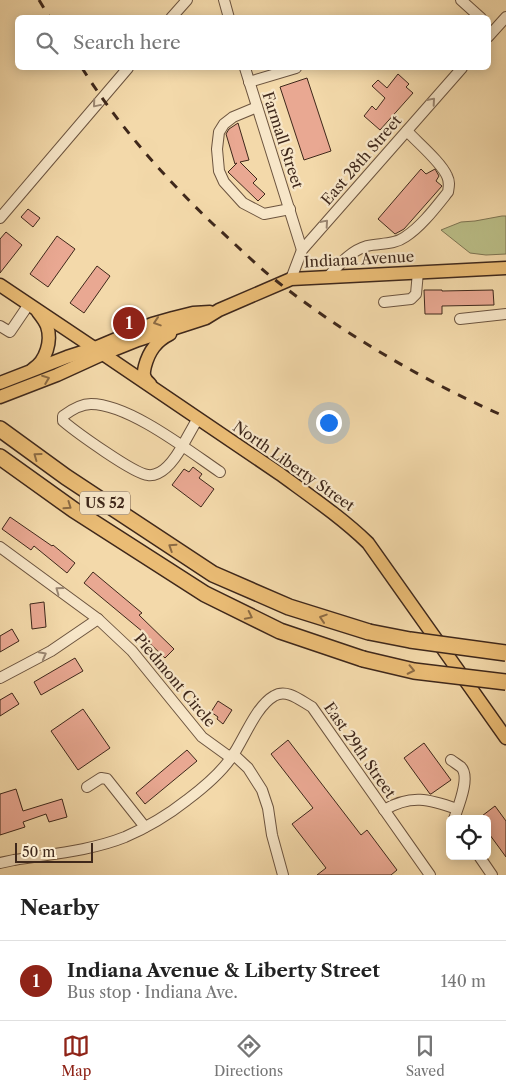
<!DOCTYPE html>
<meta charset="utf-8">
<style>
:root{--surface:#fff;--page:#f6f6f6;--text:#222;--muted:#767676;--line:#e0e0e0;--accent:#8f2418}
body{margin:0;font-family:"Libre Caslon Text",serif;background:var(--page);color:var(--text)}
.controls{position:absolute;right:15px;bottom:15px;display:grid;overflow:hidden;border-radius:8px;box-shadow:0 2px 12px #0003}
.controls button{width:45px;height:45px;display:grid;place-items:center;padding:0;border:0;border-bottom:1px solid var(--line);background:var(--surface);color:var(--text);font:25px sans-serif}
.scale{position:absolute;left:15px;bottom:12px;width:78px;box-sizing:border-box;padding-left:5px;border:2px solid #3f281b;border-top:0;font-size:14px;line-height:18px;white-space:nowrap;color:#3f281b;-webkit-text-stroke:4px #f7e6c8;paint-order:stroke}
.you{position:absolute;left:328px;top:422px;width:18px;height:18px;margin:-12px;border:4px solid #fff;border-radius:50%;background:#1a73e8;box-shadow:0 0 0 8px #1a73e833}
.badge{display:grid;place-items:center;width:32px;height:32px;border-radius:50%;background:var(--accent);color:#fff;font-size:16px;font-weight:700}
.pin{position:absolute;translate:-50% -50%;border:2px solid #fff;box-shadow:0 1px 5px #0006}
.list{margin:0;padding:0;list-style:none}
h2{display:flex;justify-content:space-between;align-items:center;height:65px;margin:0;padding:0 20px;font-size:21px}
h2 small{font-size:16px;font-weight:400;color:var(--muted)}
.list li{display:grid;grid-template-columns:32px 1fr auto;gap:15px;align-items:center;box-sizing:border-box;height:80px;padding:0 20px;border-top:1px solid var(--line)}
.list b{display:block;font-size:19px;white-space:nowrap}
.list p{margin:0;font-size:16px;white-space:nowrap;color:var(--muted)}
.list em{font-size:16px;font-style:normal;color:var(--muted)}
.icon{flex:none;width:28px;height:28px;fill:none;stroke:currentColor;stroke-width:2;stroke-linecap:round;stroke-linejoin:round}
.map{position:relative;flex:none;width:506px;height:875px;overflow:hidden}
.search{position:absolute;background:var(--surface);box-shadow:0 2px 12px #0003;left:15px;right:15px;top:15px;height:55px;display:flex;align-items:center;gap:12px;box-sizing:border-box;padding:0 18px;border-radius:8px;color:var(--muted);font-size:19px}
.sheet{height:145px;background:var(--surface)}
nav{display:flex;justify-content:space-around;align-items:center;box-sizing:border-box;height:70px;border-top:1px solid var(--line);background:var(--surface);font-size:14px;color:var(--muted)}
nav a{display:grid;justify-items:center;gap:2px}
nav .on{color:var(--accent)}
.map>svg:first-child{display:block}
.green{fill:#bbbf88;stroke:#7d7452}
.building{fill:#e9a892;stroke:#3f281b}
.lines{fill:none;stroke-linecap:round;stroke-linejoin:round}
.minor-casing{stroke:#6c543f;stroke-width:12}
.major-casing{stroke:#3f281b;stroke-width:15}
.highway-casing{stroke:#3f281b;stroke-width:18}
.minor{stroke:#f7e6c8;stroke-width:10}
.major{stroke:#eabc75;stroke-width:12}
.highway{stroke:#eabc75;stroke-width:15}
.rail{stroke:#3f281b;stroke-width:3;stroke-dasharray:9 9;stroke-linecap:butt}
.highway-bridge-casing{stroke:#3f281b;stroke-width:18;stroke-linecap:butt}
.highway-bridge{stroke:#eabc75;stroke-width:15}
.oneway{stroke:#9b8772}
.oneway2{stroke:#8c6b44}
.labels{text-anchor:middle;dominant-baseline:central;stroke-width:4.5;stroke-linejoin:round;paint-order:stroke}
.shield{fill:#f7e6c8;stroke:#76614f;stroke-width:1}
.shield-label{font-size:14px;font-weight:bold;fill:#3f281b}
.street-label{font-size:15px;fill:#3f281b;stroke:#f7e6c8}
</style>
<div class="map">
<svg width="506" height="875" viewBox="0 0 506 875">
<rect width="100%" height="100%" fill="#f3d9aa"/>
<filter id="stains"><feTurbulence type="fractalNoise" baseFrequency=".004" numOctaves="4"/><feColorMatrix values="0 0 0 0 .2 0 0 0 0 .09 0 0 0 0 .02 0 0 0 .5 -.17"/></filter>
<radialGradient id="worn" r=".72"><stop offset=".6" stop-color="#630" stop-opacity="0"/><stop offset="1" stop-color="#630" stop-opacity=".3"/></radialGradient>
<path class="green" d="M502,216H506V254L486,255L470,253L441,230L461,222L475,221Z"/>
<g class="building">
<path d="M398,74L409,84L406,87L413,93L380,130L364,116L372,106L376,110L385,98L372,86L378,80L387,88Z"/>
<path d="M307,78L331,151L304,160L280,87Z"/>
<path d="M238,123L249,160L240,162L257,179L253,183L265,194L258,201L228,172L237,163L235,164L226,134L229,129Z"/>
<path d="M421,169L426,174L435,169L439,176L436,181L442,186L404,229L395,234L378,219Z"/>
<path d="M28,209L40,218L33,227L21,217Z"/>
<path d="M6,232L22,245L0,273V239Z"/>
<path d="M57,236L75,249L48,287L30,274Z"/>
<path d="M97,266L110,276L84,313L70,303Z"/>
<path d="M424,290H442V291L493,290L494,305L442,306V314H425Z"/>
<path d="M193,467L202,474L199,478L214,489L201,507L172,485L184,469L189,472Z"/>
<path d="M10,517L52,546L53,545L75,563L67,573L34,546L31,550L2,529Z"/>
<path d="M93,572L142,613L139,615L174,649L165,658L140,634L143,632L84,583Z"/>
<path d="M44,602L46,627L32,629L30,604Z"/>
<path d="M12,629L19,641L0,652V636Z"/>
<path d="M75,658L83,671L41,695L34,682Z"/>
<path d="M12,693L19,704L0,716V700Z"/>
<path d="M218,701L232,710L223,724L217,719L218,717L211,712Z"/>
<path d="M83,709L110,748L78,770L51,731Z"/>
<path d="M288,740L361,835L367,830L397,870L391,875H317L326,868L292,824L313,808L271,754Z"/>
<path d="M424,743L451,780L431,794H430L404,758Z"/>
<path d="M187,750L197,761L145,804L136,793Z"/>
<path d="M16,789L23,811L62,799L67,817L49,822L46,814L23,822L25,827L0,835V794Z"/>
<path d="M495,806L506,821V857L487,831V819H478Z"/>
</g>
<g class="lines">
<g class="minor-casing">
<g id="minor">
<path d="M224,0L229,18"/>
<path d="M461,0L481,18"/>
<path d="M171,18L187,0"/>
<path d="M488,37L506,17"/>
<path d="M245,68L302,250"/>
<path d="M249,82L296,68"/>
<path d="M257,107L233,117L224,124L219,132L217,149L219,171L224,182L243,203L264,214L290,209"/>
<path d="M0,218L128,68"/>
<path d="M328,277C340,264 350,251 367,246C380,243 394,245 405,237C421,227 436,207 448,192C449,186 450,182 447,176C441,162 418,143 407,131"/>
<path d="M291,279L302,250L462,68"/>
<path d="M384,302L411,299L416,294L418,272"/>
<path d="M460,319L506,314"/>
<path d="M0,326L10,332L29,304"/>
<path d="M198,418L184,443C178,454 164,477 148,475C134,474 76,432 63,421V416C71,410 80,404 91,404C129,404 189,451 220,472"/>
<path d="M0,547L98,619L132,651L202,737L231,758"/>
<path d="M0,678L51,651L98,619"/>
<path d="M233,754L248,768L262,790L268,808L272,835L283,875"/>
<path d="M451,760C454,762 458,765 461,767C471,777 458,807 454,819"/>
<path d="M87,787L101,778L107,779L145,827"/>
<path d="M384,810C411,794 429,799 457,809"/>
<path d="M479,856L492,875"/>
<path d="M0,863L14,860C50,854 90,851 125,837C148,827 168,815 187,800C203,788 219,775 231,758C244,740 255,707 274,696C287,688 301,701 312,707L430,875"/>
</g>
</g>
<g class="major-casing">
<g id="major">
<path d="M0,285L103,354L280,474C310,496 341,517 368,543L506,738"/>
<path d="M33,369C46,361 52,341 47,326C45,321 42,317 38,312"/>
<path d="M0,383L67,357L95,348L152,324L173,318L193,313L210,312"/>
<path d="M150,384C143,378 143,374 145,366C149,351 156,341 170,334"/>
<path d="M0,397L57,375L103,354L138,340L206,318L219,310L291,279L506,268"/>
</g>
</g>
<g class="highway-casing">
<g id="highway">
<path d="M0,429L66,477L213,574L289,607L369,632"/>
<path d="M0,457L74,510L205,594L280,631L363,659"/>
</g>
</g>
<use href="#minor" class="minor"/>
<use href="#major" class="major"/>
<use href="#highway" class="highway"/>
<g class="rail">
<path d="M39,0L50,18"/>
<path d="M82,68C118,125 164,177 213,224C232,241 250,259 269,275C341,333 422,380 506,417"/>
</g>
<g class="highway-bridge-casing">
<g id="highway-bridge">
<path d="M369,632L410,640L506,653"/>
<path d="M363,659L414,671L506,682"/>
</g>
</g>
<use href="#highway-bridge" class="highway-bridge"/>
</g>
<defs><path id="oneway-chevron" d="M-2-3.5L2.5 0L-2 3.5" fill="none" stroke-width="1.6" stroke-linecap="round" stroke-linejoin="round" transform="scale(1.25)"/></defs>
<g class="oneway">
<use href="#oneway-chevron" transform="translate(432 101) rotate(-49)"/>
<use href="#oneway-chevron" transform="translate(96 104) rotate(130)"/>
<use href="#oneway-chevron" transform="translate(325 223) rotate(-49)"/>
<use href="#oneway-chevron" transform="translate(59 590) rotate(-144)"/>
<use href="#oneway-chevron" transform="translate(43 655) rotate(-28)"/>
</g>
<g class="oneway2">
<use href="#oneway-chevron" transform="translate(157 322) rotate(162)"/>
<use href="#oneway-chevron" transform="translate(46 379) rotate(-21)"/>
<use href="#oneway-chevron" transform="translate(37 456) rotate(-144)"/>
<use href="#oneway-chevron" transform="translate(68 506) rotate(35)"/>
<use href="#oneway-chevron" transform="translate(172 547) rotate(-147)"/>
<use href="#oneway-chevron" transform="translate(249 616) rotate(26)"/>
<use href="#oneway-chevron" transform="translate(323 618) rotate(-162)"/>
<use href="#oneway-chevron" transform="translate(411 670) rotate(12)"/>
</g>
<g class="labels">
<rect class="shield" x="80" y="491.5" width="50" height="23" rx="4"/>
<g class="shield-label">
<text x="105" y="503">US 52</text>
</g>
<g class="street-label">
<text transform="translate(283 140) rotate(72)">Farmall Street</text>
<text transform="translate(361 160) rotate(-49)">East 28th Street</text>
<text transform="translate(359 259) rotate(-3)">Indiana Avenue</text>
<text transform="translate(294 466) rotate(35)">North Liberty Street</text>
<text transform="translate(175 680) rotate(50)">Piedmont Circle</text>
<text transform="translate(360 750) rotate(55)">East 29th Street</text>
</g>
</g>
<rect width="100%" height="100%" filter="url(#stains)"/>
<rect width="100%" height="100%" fill="url(#worn)"/>
</svg>
<div class="controls">
<button><svg class="icon" aria-label="locate" viewBox="0 0 24 24"><circle cx="12" cy="12" r="6"/><path d="M12 2v4M12 18v4M2 12h4M18 12h4"/></svg></button>
</div>
<div class="scale">50 m</div>
<div class="you"></div>
<div class="pin badge" style="left:129px;top:323px">1</div>
<div class="search"><svg class="icon" aria-label="search" viewBox="0 0 24 24"><circle cx="10" cy="10" r="6"/><path d="M15 15l6 6"/></svg>Search here</div>
</div>
<section class="sheet">
<h2>Nearby<small></small></h2>
<ul class="list">
<li><span class="badge">1</span><div><b>Indiana Avenue &amp; Liberty Street</b><p>Bus stop · Indiana Ave.</p></div><em>140 m</em></li>
</ul>
</section>
<nav>
<a class="on"><svg class="icon" aria-label="map" viewBox="0 0 24 24"><path d="M3 6l6-2 6 2 6-2v14l-6 2-6-2-6 2zM9 4v14M15 6v14"/></svg>Map</a>
<a><svg class="icon" aria-label="directions" viewBox="0 0 24 24"><path d="M12 3l9 9-9 9-9-9zM9 14v-3h6M13 9l2 2-2 2"/></svg>Directions</a>
<a><svg class="icon" aria-label="saved" viewBox="0 0 24 24"><path d="M7 4h10v16l-5-4-5 4z"/></svg>Saved</a>
</nav>
